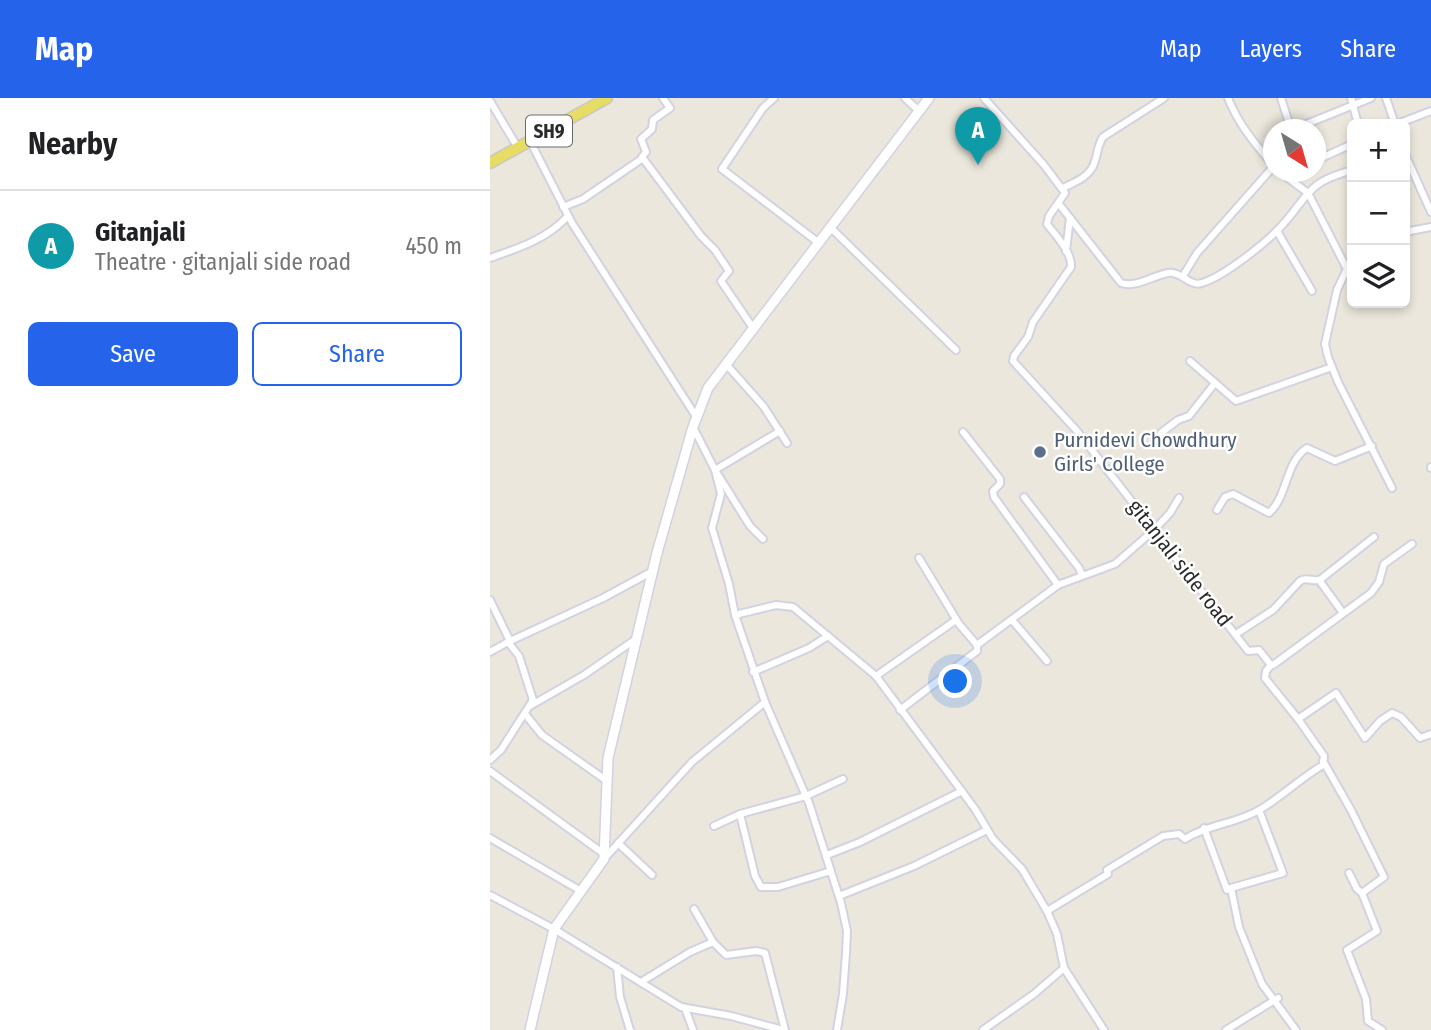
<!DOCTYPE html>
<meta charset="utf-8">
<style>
:root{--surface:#fff;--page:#f2f2f2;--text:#202124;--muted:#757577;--line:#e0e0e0;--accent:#2563eb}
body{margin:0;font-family:"Fira Sans Condensed",sans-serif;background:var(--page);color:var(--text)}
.controls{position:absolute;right:21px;top:21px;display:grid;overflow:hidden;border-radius:10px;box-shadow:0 4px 10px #0003}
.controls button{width:63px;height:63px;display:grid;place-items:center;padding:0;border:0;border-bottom:2px solid var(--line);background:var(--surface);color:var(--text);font:35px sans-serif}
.compass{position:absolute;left:773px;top:21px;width:63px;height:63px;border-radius:50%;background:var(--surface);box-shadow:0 4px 10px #0003;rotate:143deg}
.you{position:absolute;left:466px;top:584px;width:24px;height:24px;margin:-18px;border:5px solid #fff;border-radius:50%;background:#1a73e8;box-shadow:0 0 0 10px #1a73e833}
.badge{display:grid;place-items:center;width:46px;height:46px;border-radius:50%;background:var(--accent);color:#fff;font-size:23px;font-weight:700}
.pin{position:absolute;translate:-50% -58px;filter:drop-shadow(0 2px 4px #0008)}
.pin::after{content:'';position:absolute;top:37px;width:24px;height:21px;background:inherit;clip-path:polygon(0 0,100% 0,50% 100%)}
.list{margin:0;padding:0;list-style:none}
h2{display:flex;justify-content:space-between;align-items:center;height:91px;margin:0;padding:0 28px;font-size:30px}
h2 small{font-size:23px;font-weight:400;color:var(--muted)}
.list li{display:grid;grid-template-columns:46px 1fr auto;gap:21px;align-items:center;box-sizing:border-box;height:112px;padding:0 28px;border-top:2px solid var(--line)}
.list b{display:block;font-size:26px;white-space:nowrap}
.list p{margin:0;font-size:23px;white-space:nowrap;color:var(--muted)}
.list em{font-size:23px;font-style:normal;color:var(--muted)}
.actions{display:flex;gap:14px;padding:21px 28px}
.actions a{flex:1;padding:16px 0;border:2px solid var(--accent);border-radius:10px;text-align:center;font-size:24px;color:var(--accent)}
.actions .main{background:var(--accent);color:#fff}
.icon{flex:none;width:38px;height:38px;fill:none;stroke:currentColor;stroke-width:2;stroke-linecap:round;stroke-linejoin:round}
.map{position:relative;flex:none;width:941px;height:932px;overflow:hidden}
header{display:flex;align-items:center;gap:42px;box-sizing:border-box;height:98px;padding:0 35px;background:var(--accent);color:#fff}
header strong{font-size:33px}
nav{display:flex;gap:38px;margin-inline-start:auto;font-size:24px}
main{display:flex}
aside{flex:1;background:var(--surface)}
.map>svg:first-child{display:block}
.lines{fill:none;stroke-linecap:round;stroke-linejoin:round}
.street-casing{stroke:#d2d2e2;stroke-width:10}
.secondary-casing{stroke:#d2d2e2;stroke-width:12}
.primary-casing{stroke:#c8c8c8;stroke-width:13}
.street{stroke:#fff;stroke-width:6}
.secondary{stroke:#fff;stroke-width:9}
.primary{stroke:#e8dd64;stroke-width:10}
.service-dot{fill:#5c6f8a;stroke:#fff;stroke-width:2.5}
.labels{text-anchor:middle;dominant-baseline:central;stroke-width:5;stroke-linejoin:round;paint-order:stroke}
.shield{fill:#fff;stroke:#6a6a6a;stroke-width:2}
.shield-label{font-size:19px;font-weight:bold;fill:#2a2a2a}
.service-label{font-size:21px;fill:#4e5e75;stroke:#fff;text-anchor:start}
.street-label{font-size:21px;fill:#2a2a2a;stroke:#fff}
</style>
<header>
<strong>Map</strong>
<nav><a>Map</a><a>Layers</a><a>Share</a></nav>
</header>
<main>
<aside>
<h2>Nearby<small></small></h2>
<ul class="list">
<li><span class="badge" style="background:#0f9aa8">A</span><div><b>Gitanjali</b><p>Theatre · gitanjali side road</p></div><em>450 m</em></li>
</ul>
<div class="actions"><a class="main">Save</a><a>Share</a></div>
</aside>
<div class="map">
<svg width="941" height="932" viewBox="0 0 941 932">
<rect width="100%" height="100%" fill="#ebe7dc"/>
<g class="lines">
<g class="street-casing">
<g id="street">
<path d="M173,0L180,10L163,22L162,31L151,41L156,54L152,59L211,138L225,152L239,173L231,183L263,230"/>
<path d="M284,0L273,10L232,71L329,145"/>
<path d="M415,0L429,13"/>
<path d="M494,0L554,67L575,95L559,118L557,126C566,138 582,154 581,169L543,224L538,239L524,258L523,263L587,333L758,553L769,552L781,567L776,573L775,580L808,621"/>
<path d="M738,0C748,26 766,47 783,67"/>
<path d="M791,0L799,25L804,31L881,0"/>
<path d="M861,0L868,26"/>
<path d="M896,0L905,26"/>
<path d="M0,3L28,50"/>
<path d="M907,26L941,13"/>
<path d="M40,43L82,125L207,320"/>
<path d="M915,56L941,114"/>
<path d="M827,62L862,46"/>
<path d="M790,74L818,95L857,171L847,192L835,246L838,259L848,284L902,390"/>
<path d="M573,90C585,84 599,79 604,66C608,56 607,48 613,39L674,0"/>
<path d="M569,106L631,185C646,190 662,178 678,175C692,173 699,189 712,185C735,178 780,142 795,124C806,112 814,97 827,87C837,79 850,76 862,72"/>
<path d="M73,109L93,101L153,60"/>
<path d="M341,130L466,252"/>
<path d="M787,133L822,193"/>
<path d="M915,134L941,129"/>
<path d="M576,153L580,120"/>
<path d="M0,160C29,150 57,141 78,118"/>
<path d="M693,178L707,155L783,69"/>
<path d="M700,263L746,303L842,269"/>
<path d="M236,266L274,309L297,345"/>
<path d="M203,329L225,372L231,396L222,430L239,486L245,517L275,604L319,705L351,805L357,833L356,855L353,896L347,932"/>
<path d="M473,334L510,381V386L503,393L504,399L568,487"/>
<path d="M671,335L688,322L699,318L725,285"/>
<path d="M941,369V370"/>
<path d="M534,399L589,470L592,477"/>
<path d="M727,412L735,399L743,396L779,415C798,398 795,364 817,350L845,363L882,348"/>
<path d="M273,441L260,428L225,372L290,333"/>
<path d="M429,460L469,526L487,547L568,487L625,466L664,432L680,415L689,400"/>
<path d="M829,482L853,515"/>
<path d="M0,502L20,543"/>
<path d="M245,517L286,507L303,509L386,578L485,711L503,741L532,771L557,813"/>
<path d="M522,522L557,563"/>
<path d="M746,536L783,512L810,483C817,478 824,485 831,481L884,439"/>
<path d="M18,544L113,500L163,473"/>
<path d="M0,554L18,544L29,558L43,602L11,652L0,662"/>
<path d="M781,567H783L881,495L889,484L894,466L922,446"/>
<path d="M263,574L319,550L338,538"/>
<path d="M386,578L466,522"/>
<path d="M40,608L94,577L146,541"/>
<path d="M410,612L487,553V547"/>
<path d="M35,616L52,637L117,683"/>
<path d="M833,663L861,712L894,779L872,795L887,833L857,852L876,901L878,923L892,932"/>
<path d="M0,673L114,756"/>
<path d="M769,712L793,775L741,790L749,829L772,886L806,932"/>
<path d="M250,716L265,778L271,789H288L341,773"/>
<path d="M224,728L250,716L316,698L353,681"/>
<path d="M714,730L737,792L741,790"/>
<path d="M0,740L91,793"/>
<path d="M128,745L162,777"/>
<path d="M337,757L370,744L472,693"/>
<path d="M114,761L202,664L275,604"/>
<path d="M859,775L867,791L872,795"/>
<path d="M0,797L64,831L191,909L241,918L293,932"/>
<path d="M349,798L424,768L497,732"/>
<path d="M204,811L223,844L236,857L266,853L275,855L295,932"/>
<path d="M127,869L130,899L140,932"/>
<path d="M574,870L614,932"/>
<path d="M151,884L200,854L223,844"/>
<path d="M195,910L203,932"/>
<path d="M493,932L544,896L574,870L567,836L557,813L618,776L617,772L673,738L689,736L695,741C718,726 747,726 771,711C792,698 811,680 833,667L834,658L808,621L846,595L875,640L890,623L902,615L911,619L930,640L941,636"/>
<path d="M736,932L788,900"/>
</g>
</g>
<g class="secondary-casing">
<path id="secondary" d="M40,932L64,831L114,761L118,660L167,455L203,329L218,290L439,0"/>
</g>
<g class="primary-casing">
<path id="primary" d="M0,65L117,0"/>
</g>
<use href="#street" class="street"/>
<use href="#secondary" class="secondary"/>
<use href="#primary" class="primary"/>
</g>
<circle class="service-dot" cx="550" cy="354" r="7"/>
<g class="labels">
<rect class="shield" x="36" y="17.5" width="46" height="31" rx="5"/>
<g class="shield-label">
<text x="59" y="33">SH9</text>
</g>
<g class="service-label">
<text x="564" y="342">Purnidevi Chowdhury<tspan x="564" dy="24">Girls' College</tspan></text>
</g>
<g class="street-label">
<text transform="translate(690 465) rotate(52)">gitanjali side road</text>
</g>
</g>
</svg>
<div class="controls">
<button>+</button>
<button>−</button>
<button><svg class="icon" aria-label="layers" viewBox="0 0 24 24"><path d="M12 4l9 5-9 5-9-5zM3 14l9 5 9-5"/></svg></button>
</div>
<svg class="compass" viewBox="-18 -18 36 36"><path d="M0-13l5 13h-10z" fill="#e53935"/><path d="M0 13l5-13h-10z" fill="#757577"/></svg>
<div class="you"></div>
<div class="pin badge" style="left:488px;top:67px;background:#0f9aa8">A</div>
</div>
</main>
